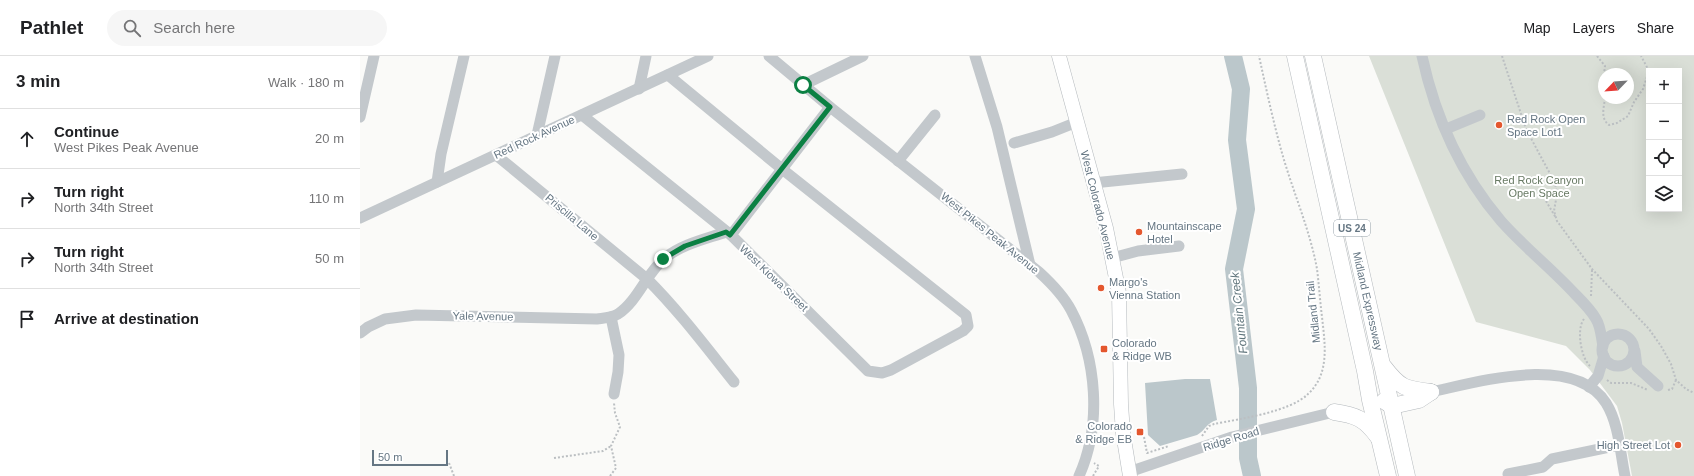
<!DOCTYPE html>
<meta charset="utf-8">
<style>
:root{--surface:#fff;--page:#f6f6f6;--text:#202124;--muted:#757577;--line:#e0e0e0}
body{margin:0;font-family:Helvetica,sans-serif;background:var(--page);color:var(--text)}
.controls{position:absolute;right:12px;top:12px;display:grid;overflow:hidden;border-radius:0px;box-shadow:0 4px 16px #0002}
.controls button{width:36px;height:36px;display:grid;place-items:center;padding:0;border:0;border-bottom:1px solid var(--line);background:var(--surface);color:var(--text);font:20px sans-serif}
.compass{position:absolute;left:1238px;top:12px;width:36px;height:36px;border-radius:50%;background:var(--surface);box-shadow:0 4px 16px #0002;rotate:245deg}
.scale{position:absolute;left:12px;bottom:10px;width:76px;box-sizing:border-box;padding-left:4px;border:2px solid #657683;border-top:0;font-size:11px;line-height:14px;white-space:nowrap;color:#657683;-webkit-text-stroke:3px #fff;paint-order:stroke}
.stop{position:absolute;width:12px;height:12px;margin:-9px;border:3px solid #0b8043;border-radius:50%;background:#fff}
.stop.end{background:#0b8043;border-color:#fff;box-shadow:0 1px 4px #0008}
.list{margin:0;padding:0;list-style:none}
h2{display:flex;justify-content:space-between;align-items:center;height:52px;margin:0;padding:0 16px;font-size:17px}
h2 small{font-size:13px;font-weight:400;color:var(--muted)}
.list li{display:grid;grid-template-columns:26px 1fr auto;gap:12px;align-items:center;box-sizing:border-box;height:60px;padding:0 16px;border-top:1px solid var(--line)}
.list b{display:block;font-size:15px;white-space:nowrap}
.list p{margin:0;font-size:13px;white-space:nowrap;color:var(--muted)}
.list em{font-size:13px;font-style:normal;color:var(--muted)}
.icon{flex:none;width:22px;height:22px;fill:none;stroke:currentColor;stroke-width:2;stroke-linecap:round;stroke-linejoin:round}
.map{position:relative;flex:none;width:1334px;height:420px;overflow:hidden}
header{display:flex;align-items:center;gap:24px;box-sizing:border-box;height:56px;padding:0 20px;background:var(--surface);border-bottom:1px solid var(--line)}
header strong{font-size:19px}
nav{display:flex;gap:22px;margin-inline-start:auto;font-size:14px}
.search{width:280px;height:36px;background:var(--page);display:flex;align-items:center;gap:10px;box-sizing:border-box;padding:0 14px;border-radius:22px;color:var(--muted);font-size:15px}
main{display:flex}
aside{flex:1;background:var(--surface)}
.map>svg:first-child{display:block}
.green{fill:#dadfd7;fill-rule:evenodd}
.water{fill:#bbc7cb}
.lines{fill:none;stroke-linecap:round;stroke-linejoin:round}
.river{stroke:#bbc7cb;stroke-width:18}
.major-casing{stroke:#b5babe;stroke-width:15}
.highway-casing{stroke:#b4b9bd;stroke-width:17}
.path{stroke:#bbbfc2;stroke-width:2;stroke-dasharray:2 2;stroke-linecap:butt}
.minor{stroke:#c3c8cc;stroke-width:11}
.major{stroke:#fff;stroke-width:14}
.highway{stroke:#fff;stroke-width:16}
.route{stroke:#0b8043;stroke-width:5}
.poi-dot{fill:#e4572e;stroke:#fff;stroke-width:1.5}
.labels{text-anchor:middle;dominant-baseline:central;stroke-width:4;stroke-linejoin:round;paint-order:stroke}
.shield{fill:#fff;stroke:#939fa8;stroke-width:1}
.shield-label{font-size:10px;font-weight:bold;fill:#657683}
.poi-label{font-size:11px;fill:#657683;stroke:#fff;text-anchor:start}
.street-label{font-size:11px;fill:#657683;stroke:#fff}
.park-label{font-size:11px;fill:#687a64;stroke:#fff}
.water-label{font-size:12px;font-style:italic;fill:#60757c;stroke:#fff}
</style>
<header>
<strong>Pathlet</strong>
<div class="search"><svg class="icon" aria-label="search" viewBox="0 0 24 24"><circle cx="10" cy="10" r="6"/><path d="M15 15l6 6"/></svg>Search here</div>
<nav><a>Map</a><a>Layers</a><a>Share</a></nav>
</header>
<main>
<aside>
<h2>3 min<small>Walk · 180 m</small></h2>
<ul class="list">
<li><svg class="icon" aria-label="ahead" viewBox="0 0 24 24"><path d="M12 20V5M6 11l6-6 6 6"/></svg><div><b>Continue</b><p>West Pikes Peak Avenue</p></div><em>20 m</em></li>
<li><svg class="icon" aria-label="right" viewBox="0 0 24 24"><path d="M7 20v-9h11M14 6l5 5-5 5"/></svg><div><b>Turn right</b><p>North 34th Street</p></div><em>110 m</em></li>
<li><svg class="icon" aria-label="right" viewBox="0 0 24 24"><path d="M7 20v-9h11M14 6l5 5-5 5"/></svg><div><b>Turn right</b><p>North 34th Street</p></div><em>50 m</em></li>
<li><svg class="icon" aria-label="arrive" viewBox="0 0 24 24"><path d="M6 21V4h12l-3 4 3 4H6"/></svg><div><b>Arrive at destination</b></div></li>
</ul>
</aside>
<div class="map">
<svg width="1334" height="420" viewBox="0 0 1334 420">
<rect width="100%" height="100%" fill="#fafaf8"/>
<path class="green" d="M1009,0H1334V420H1272L1262,367L1257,350L1230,314L1206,290L1116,266ZM1289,15H1319V153H1289ZM1244,18H1268V42H1244Z"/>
<path class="water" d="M825,323H850L857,364C846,367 846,374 837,379L800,390L788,379L785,327Z"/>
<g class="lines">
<path class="river" d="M873,0L881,33L877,84L886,153L874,213L888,332V402L892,420"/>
<g class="major-casing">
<path id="major" d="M699,0L746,172L759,237L761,348L763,377L770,420"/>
</g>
<g class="highway-casing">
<g id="highway">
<path d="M935,0L1005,315L1010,344L1028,420"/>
<path d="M953,0L1047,420"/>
<path d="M1024,311C1040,332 1045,333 1071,336"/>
<path d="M1024,345L1032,350L1059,344L1071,336"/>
<path d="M974,356C996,359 1005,363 1018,381"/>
</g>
</g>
<g class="path">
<path d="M1142,0L1166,73L1195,127L1197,138L1194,155L1197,165L1232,213L1289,273L1301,290L1311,308L1316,324L1326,333L1334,337"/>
<path d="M1237,0L1245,10L1244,18"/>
<path d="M1244,21V24"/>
<path d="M1245,42C1244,52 1240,62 1249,69L1257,67L1268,60L1274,46L1283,33L1289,15L1281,0"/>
<path d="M1186,145L1196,162"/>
<path d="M1231,240L1232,214"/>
<path d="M1224,263C1216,273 1221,302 1230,310"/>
<path d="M1247,324L1251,327H1271L1288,334"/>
<path d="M1308,334L1312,333L1316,324"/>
<path d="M842,380L849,370L854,368C879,363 930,356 948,338C970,318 965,288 962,261C960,245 959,229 957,213C950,174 933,136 922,97C913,65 906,32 899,0"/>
<path d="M784,381L787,397L809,390"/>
<path d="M194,402L243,395L251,390"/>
<path d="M89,407L94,420"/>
<path d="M250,420L256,412L251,390L260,371L255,357L254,347"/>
<path d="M733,420L739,410L734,407"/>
</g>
<g class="minor">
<path d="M409,0L470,51L679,216C691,227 703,239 711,254C737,303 742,369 719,420"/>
<path d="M615,0L637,71L670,209"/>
<path d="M1062,0C1075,60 1101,118 1141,165C1164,191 1191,212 1215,238C1222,245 1231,254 1236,263C1241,271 1241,281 1243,290"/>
<path d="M443,29L503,0"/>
<path d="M279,33L286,0"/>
<path d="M222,59L371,179L508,315L522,317L531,314L603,275L608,270L606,259L422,113L308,19"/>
<path d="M0,61L14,0"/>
<path d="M1086,73L1120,59"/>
<path d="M177,79L195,0"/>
<path d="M654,87L692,76L717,66"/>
<path d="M136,99L287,223C319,255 346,291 374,326"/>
<path d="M538,105L575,59"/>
<path d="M77,126L81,98L104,0"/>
<path d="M733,127L822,118"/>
<path d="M0,162L348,0"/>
<path d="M371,179L470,51"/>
<path d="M752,202L778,195L819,190"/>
<path d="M251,261L259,299L258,316L254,338"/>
<path d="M0,277L8,271L25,263L56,259L237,263C244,262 251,262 258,258C278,245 287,216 305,202C322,188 346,183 366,176"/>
<circle cx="1258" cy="294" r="16"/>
<path d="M1275,295L1277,311L1298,330"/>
<path d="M1229,331L1238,320L1244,300"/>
<path d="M1071,336C1118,326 1214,297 1246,347C1259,368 1260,396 1265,420"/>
<path d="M769,416L872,381L974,356"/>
<path d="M1148,418L1183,411L1192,403L1259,389"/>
</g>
<use href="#major" class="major"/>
<use href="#highway" class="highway"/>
</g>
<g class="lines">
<path class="route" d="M303,203L325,190L366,176L370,179L470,51L443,29"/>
</g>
<g class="poi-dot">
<circle cx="1139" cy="69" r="4"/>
<circle cx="779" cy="176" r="4"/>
<circle cx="741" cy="232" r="4"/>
<rect x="740" y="289" width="8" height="8" rx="2"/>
<rect x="776" y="372" width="8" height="8" rx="2"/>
<circle cx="1318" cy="389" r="4"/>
</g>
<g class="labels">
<rect class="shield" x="974" y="164" width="36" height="16" rx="3"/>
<g class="shield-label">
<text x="992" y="172">US 24</text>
</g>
<g class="poi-label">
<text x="1147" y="63">Red Rock Open<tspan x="1147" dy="13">Space Lot1</tspan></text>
<text x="787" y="170">Mountainscape<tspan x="787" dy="13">Hotel</tspan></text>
<text x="749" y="226">Margo's<tspan x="749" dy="13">Vienna Station</tspan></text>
<text x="752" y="287">Colorado<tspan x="752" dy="13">&amp; Ridge WB</tspan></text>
<text x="772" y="370" text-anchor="end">Colorado<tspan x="772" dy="13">&amp; Ridge EB</tspan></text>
<text x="1310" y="389" text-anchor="end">High Street Lot</text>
</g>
<g class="street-label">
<text transform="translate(174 81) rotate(-25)">Red Rock Avenue</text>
<text transform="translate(738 149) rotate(76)">West Colorado Avenue</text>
<text transform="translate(212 161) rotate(40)">Priscilla Lane</text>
<text transform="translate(630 177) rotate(39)">West Pikes Peak Avenue</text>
<text transform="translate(414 222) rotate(44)">West Kiowa Street</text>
<text transform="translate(1008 245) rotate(77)">Midland Expressway</text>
<text transform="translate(953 256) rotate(-96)">Midland Trail</text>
<text transform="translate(123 260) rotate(1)">Yale Avenue</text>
<text transform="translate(871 383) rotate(-17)">Ridge Road</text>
</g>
<g class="park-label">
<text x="1179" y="124">Red Rock Canyon<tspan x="1179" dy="13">Open Space</tspan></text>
</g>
<g class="water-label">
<text transform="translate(879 257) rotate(-96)">Fountain Creek</text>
</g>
</g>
</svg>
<div class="controls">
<button>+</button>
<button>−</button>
<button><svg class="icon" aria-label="locate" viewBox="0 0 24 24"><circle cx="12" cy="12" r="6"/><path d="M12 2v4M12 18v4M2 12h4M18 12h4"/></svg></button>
<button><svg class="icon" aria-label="layers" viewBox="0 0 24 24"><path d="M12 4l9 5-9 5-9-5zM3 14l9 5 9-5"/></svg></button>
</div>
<svg class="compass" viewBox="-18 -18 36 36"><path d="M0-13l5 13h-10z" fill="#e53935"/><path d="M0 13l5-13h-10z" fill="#757577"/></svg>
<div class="scale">50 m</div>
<div class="stop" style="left:443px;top:29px"></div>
<div class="stop end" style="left:303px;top:203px"></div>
</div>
</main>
